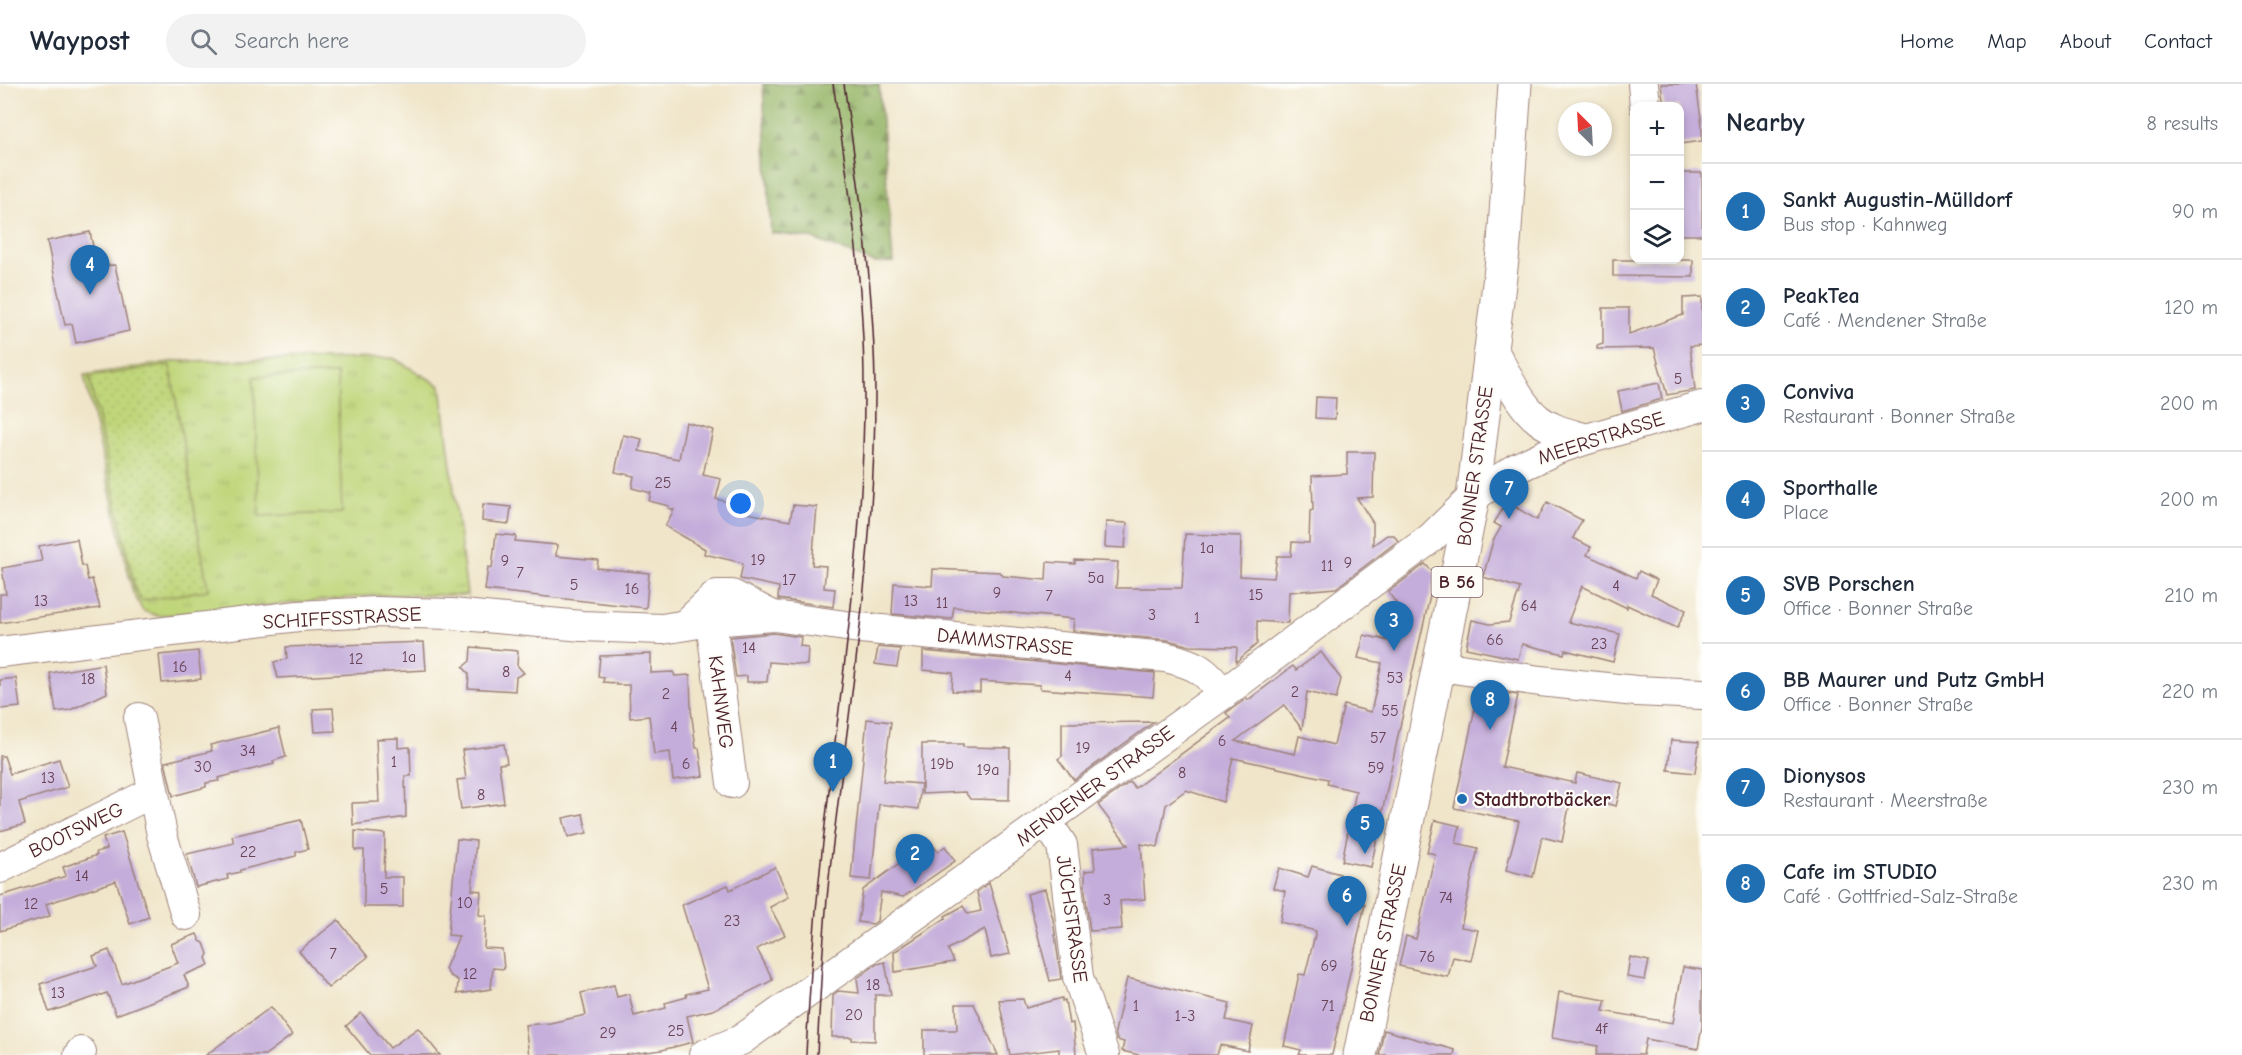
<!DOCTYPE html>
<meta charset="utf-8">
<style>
:root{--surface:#fff;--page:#f2f2f3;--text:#1f2937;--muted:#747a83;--line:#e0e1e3;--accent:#1f6fb2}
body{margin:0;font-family:"Comic Neue",sans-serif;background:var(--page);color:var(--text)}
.controls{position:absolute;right:18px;top:18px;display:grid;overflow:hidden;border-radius:12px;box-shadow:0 3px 9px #0003}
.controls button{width:54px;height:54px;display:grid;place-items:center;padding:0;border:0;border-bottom:2px solid var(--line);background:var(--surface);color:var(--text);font:30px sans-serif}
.compass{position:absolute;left:1558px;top:18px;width:54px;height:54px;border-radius:50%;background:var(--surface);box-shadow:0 3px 9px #0003;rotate:336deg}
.you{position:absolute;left:741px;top:420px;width:21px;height:21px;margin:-15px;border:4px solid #fff;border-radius:50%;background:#1a73e8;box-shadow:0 0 0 9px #1a73e833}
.badge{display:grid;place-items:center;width:39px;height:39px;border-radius:50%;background:var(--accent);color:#fff;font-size:20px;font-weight:700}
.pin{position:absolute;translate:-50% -50px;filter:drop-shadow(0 2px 3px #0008)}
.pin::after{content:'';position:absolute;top:32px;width:21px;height:18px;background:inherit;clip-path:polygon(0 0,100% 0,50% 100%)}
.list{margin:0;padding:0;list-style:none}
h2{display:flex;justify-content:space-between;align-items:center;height:78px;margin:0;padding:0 24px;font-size:26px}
h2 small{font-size:20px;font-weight:400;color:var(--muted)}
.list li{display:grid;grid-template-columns:39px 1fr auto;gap:18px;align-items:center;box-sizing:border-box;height:96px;padding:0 24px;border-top:2px solid var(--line)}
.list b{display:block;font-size:22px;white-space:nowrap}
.list p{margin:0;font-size:20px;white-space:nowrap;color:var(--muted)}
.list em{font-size:20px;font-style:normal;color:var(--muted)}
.icon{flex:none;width:33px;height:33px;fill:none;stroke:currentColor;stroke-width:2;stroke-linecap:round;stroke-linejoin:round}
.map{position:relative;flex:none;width:1702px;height:971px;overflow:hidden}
header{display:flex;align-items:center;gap:36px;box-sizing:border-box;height:84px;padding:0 30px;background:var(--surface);border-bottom:2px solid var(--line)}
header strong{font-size:28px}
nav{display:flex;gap:33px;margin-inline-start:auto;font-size:21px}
.search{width:420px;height:54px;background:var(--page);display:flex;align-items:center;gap:15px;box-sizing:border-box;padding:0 21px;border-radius:33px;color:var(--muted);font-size:22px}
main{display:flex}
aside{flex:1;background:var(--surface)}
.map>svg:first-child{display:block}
.grass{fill:url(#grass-tufts);stroke:#857a52;stroke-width:1.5}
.forest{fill:url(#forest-firs);stroke:#716b4a;stroke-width:1.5}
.park{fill:url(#park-dots);stroke:#857a52;stroke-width:1.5}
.pitch{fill:#c0d67a;stroke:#857a52;stroke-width:1.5}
.building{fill:#c4adda}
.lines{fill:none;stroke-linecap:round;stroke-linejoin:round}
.minor-casing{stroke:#9d827a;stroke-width:32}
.major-casing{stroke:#9d827a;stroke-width:35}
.minor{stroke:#fff;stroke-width:30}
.major{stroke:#fff;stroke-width:33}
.tram{stroke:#4a1f2b;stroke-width:1.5}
.poi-dot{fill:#1f6fb2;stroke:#fdfcf7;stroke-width:2}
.labels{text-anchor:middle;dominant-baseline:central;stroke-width:4.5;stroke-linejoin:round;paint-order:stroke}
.number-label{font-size:16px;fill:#684257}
.shield{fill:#fdfcf7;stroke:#806168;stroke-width:1.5}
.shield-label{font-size:18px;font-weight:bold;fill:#4a1f2b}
.street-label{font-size:20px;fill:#4a1f2b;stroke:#fdfcf7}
.poi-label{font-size:20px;font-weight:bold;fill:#4a1f2b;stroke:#fdfcf7;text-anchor:start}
</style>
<header>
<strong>Waypost</strong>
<div class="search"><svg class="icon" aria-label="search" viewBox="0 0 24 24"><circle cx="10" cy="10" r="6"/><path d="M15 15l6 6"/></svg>Search here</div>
<nav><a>Home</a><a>Map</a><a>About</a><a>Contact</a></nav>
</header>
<main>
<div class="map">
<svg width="1702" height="971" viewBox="0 0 1702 971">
<defs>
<pattern id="grass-tufts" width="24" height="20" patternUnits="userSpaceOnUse" patternTransform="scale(1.5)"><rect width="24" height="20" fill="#c0d67a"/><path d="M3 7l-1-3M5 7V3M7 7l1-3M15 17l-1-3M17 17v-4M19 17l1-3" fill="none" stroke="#a6b76a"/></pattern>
<pattern id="forest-firs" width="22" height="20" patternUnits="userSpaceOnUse" patternTransform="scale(1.5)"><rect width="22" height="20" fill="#98b76a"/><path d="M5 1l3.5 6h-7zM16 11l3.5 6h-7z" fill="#7e9457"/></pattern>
<pattern id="park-dots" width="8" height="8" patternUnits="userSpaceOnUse" patternTransform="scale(1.5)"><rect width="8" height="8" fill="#c0d67a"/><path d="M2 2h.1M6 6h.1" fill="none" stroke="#a6b76a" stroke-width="1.8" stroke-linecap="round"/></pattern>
</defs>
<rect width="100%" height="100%" fill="#fdfcf7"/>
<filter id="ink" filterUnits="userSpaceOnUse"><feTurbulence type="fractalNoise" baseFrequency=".0167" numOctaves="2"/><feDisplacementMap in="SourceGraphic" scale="12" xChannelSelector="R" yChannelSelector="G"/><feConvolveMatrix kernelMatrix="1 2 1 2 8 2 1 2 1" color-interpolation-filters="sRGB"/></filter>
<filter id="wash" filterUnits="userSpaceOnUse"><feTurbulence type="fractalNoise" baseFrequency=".008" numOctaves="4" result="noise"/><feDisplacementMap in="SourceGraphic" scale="24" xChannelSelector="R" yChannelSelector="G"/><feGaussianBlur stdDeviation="1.35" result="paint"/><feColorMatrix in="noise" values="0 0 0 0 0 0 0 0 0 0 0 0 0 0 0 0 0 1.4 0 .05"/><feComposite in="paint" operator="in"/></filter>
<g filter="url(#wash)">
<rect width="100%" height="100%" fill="#f0e5c9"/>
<path class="grass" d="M393,274L441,302L467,511H379L158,532L143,527L133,509L84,291L177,277Z"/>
<path class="forest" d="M763,0H879L893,178L875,179L811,154L771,149Z"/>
<path class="park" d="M170,281L208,506L141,517L135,505L89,293Z"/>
<path class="pitch" d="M337,290L342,429L259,432L254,293Z"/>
<g id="blocks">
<g class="building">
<path d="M1661,0H1696L1702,41V57L1680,60V22H1664Z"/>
<rect x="1680" y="89" width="22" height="62"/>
<path d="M90,148L97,182L115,181L129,247L76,259L72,240L65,241L47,157Z"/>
<path d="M1613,176H1693V193L1613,192Z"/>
<path d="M1702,213V261L1690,262L1695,306L1667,311L1654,264L1597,265V262L1603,260V224H1629V250L1683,231V214Z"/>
<path d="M1659,299L1662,315L1622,327L1618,307Z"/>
<path d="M1316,313L1336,314L1335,335L1315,334Z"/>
<path d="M686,338L713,346L703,391L721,395L716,415L732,419L730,426L790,437L793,421L817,423L812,481L826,482L824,504L835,505L833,523L778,515L779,503L740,495L743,479L704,470L705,465L665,442L674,426L668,424L669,422L649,417L651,409L632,404L634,392L615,388L623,351L642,355L639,367L679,375Z"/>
<path d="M1347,368H1374L1373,413L1357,414L1373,439V461L1387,451H1394L1398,457L1336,504L1289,508L1288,539L1257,537V560L1236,578L1237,563L1190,562L1167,556L1073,547L1074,535L954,523L952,535L892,530L894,499L932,502L933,485L1000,488L1003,492L1046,496L1047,478L1075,480V476L1118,478L1116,504H1182L1185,450L1241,452L1240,492L1274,494L1277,472H1291L1292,458L1309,459L1310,427L1313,426L1312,392L1347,390Z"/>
<path d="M1507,418L1537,436L1547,418L1582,436L1573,454L1591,463L1587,471L1636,494L1639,487L1657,496L1651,510L1686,526L1677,544L1627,521V524L1582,502L1568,538L1620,550L1613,578L1565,566L1564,570L1522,560L1518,575L1466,564L1472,536L1490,540L1509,538L1520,504L1483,493L1493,457L1501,443L1494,439Z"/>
<path d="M483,420L511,423L509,440L482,437Z"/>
<path d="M1106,438L1127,439L1125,464L1105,463Z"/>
<path d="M496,450L516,452L515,457L557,461L556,472L598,476L597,484L649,489L646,524L485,506L488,483L492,484Z"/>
<path d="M77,455L82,482H85L88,496L92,495L100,524L0,539V510H6L2,484L42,477L39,462Z"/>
<path d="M1425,480L1435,490L1399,647L1371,783L1342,777L1356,707L1327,700L1328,695L1233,674L1223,718L1186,706L1166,721L1158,763L1141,760L1145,815L1120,817L1122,845L1090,847L1085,807V787L1095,786L1093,764L1128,761L1098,721L1130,698L1135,704L1230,634L1226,629L1247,614L1248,616L1293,582L1296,586L1321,568L1341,595L1336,615L1307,608L1302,645L1284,621L1235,657L1295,670L1299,652L1334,661L1344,621L1371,628L1382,579L1358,574L1364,551L1398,559L1405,531L1388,508Z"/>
<path d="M773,549L801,553L800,562L808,563L807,581L769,578L767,598H747V592L736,593L730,553Z"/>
<path d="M424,558L426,586L278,594L274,578L287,575L286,563Z"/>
<path d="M471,563L518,567L517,581L524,589L516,593L515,607L468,604L469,590L463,583L470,577Z"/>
<path d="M878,563L900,565L897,583L875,580Z"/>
<path d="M198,567L201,595L162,599L159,571Z"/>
<path d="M923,567L1155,589L1153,613L1040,605V601L980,597V608L952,607L953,589L923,586Z"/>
<path d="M651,570V589L673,588L675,592L690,591L691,626L696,664H699L703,692L673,696L670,668L654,670L649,632L630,634L629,601H616V599L603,598L604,594L598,593L600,572Z"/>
<path d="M103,580L107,609L70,626L56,628L50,589Z"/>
<path d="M16,594L20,623L0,625V596Z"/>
<path d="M1479,605L1518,611L1502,683L1575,699L1577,689L1622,699L1616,722L1579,713L1577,719L1570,718L1562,758L1542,753L1533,793L1506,786L1519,737L1454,724Z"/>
<path d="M333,624L335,647L315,648L313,625Z"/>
<path d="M867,635L891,638L883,697L921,700L918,725L879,720L871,796L851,794Z"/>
<path d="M1154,638L1074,696L1058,675L1062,672V639Z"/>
<path d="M279,644L286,673L273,677L274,680L218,694L219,697L206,699V703L173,712L165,678L212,667L210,661Z"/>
<path d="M398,654V664L410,663L411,692H405L406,733L353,741L352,719L379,718L376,655Z"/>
<path d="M1671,656L1699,658L1695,689L1668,686Z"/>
<path d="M504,660L507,679L499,680L504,719L461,725L457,696L466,695L462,666Z"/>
<path d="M922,660H963V663L1010,664L1009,716L970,715L965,708L922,710Z"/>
<path d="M0,672H4L10,690L59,675L68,703L19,718L25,740L0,747Z"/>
<path d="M583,730L587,749L568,753L563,734Z"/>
<path d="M301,736L308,765L296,768V772L240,786V788L227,791L228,795L196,803L187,770L234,759L232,752Z"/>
<path d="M1435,736L1460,742L1456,759L1478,764L1461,843L1478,846L1471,877L1453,873L1448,893L1399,882L1406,852L1416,855L1435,770L1427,768Z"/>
<path d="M355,747L385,750L384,793H403V823H364V766H355Z"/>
<path d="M122,748L149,833L130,840L116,797L46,820L50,832L0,847V812L66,792L63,783L97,771L96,768L107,765L103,754Z"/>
<path d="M457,755L476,757L472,806L481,807L479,831L486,832L484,864L502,865L504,885L493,884L491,905L457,910L458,896L450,892L445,885L459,852L448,851Z"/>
<path d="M930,757L938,768L945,762L955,777L903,813L881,808L877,837L873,840L858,838L863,806Z"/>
<path d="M1312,782L1340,790L1334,813L1365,820L1332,971H1299L1301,966L1284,962L1299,890L1305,891L1316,847L1280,838L1285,807L1273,804L1279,784L1308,793Z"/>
<path d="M775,783L789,813L770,823L785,851L757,865L773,896L713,926L687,932L693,958L662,966L624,971H529L525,941L550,939L586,931L581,909L614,901L617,913L629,910L634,932L666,924L665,919L687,913L686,910L708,905L682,821L728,801L730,806Z"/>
<path d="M989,799L1010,870L991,874L985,845L948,865L954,878L895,888L894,868L946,834L945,832L963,822L968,830L981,827L977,808Z"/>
<path d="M1045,805L1053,835L1061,895L1050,897L1027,810Z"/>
<path d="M338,836L368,873L328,904L299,867Z"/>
<path d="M197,850L200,857L204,859L208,870L206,874L209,881L184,891L189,903L116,931L107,909L49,928L40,900L97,882L93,872L109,866L122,900L178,879L171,860Z"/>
<path d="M1630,873L1649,877L1645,896L1627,893Z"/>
<path d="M885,878L891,911H875V957L852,956V953H832L833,911L838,907L859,909L857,894L877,880Z"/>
<path d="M1683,883L1702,886V942L1698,965L1646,955L1643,971H1596L1598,962L1552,954L1559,908L1606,916L1603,927L1673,939Z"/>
<path d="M1127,894L1230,919L1226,936L1253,942L1248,967L1220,961L1217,971H1139L1122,967L1124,958L1117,956L1115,948Z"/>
<path d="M1062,914V917L1065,916L1069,940L1073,939L1076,971H1059V965L1010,971L999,916L1023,915L1026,924Z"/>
<path d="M956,920H974L998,971H924V946H957Z"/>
<path d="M271,923L292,951L265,971H206Z"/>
<path d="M361,929L390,964L418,944L440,971H370L346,942Z"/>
<path d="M1384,946L1455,966L1454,971H1379Z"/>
</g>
</g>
</g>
<g filter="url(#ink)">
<use href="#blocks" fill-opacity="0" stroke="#9d827a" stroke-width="1.5"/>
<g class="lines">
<g class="minor-casing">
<g id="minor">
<path d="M1643,0L1645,22"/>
<path d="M1491,263C1505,286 1517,319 1539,336C1553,347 1571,350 1587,355"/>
<path d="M711,537L732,699"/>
<path d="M685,541L717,511H732L773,532"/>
<path d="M0,568L298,532L376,528L452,530L582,542L662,545L711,537L774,532L860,544L1165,573C1195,580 1205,585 1223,610"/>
<path d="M1440,582L1540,597L1636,607L1702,610"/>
<path d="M139,634L162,751L186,831"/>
<path d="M1046,737L1062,761L1078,893L1104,971"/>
<path d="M0,784L153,708"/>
<path d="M79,971L81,968"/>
<path d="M704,971L741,956L1223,610L1431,454L1473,413L1515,385L1557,365L1587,355L1702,322"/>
</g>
</g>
<g class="major-casing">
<path id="major" d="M1360,971L1473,413L1504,159L1515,0"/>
</g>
<use href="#minor" class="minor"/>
<use href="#major" class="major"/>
<g class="tram">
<path d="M806,971C810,883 818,795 829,707C845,573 865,438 864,302C864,201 849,99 833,0"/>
<path d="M817,971C820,909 823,847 830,785C848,628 875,471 875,312C875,207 859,103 844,0"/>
</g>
</g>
</g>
<circle class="poi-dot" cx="1462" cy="715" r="6"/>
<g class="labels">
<g class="number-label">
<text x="1678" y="295">5</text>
<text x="663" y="399">25</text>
<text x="1207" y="464">1a</text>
<text x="758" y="476">19</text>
<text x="505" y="477">9</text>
<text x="1348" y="479">9</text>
<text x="1327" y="482">11</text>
<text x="520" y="489">7</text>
<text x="1096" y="494">5a</text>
<text x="789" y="496">17</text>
<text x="574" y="501">5</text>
<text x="1616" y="502">4</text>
<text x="632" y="505">16</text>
<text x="997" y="509">9</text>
<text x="1256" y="511">15</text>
<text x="1049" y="512">7</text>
<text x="41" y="517">13</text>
<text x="911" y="517">13</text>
<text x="942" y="519">11</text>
<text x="1529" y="522">64</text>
<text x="1152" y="531">3</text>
<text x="1197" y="534">1</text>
<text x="1495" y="556">66</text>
<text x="1599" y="560">23</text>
<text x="749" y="564">14</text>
<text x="409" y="573">1a</text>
<text x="356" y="575">12</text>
<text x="180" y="583">16</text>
<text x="506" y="588">8</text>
<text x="1068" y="592">4</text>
<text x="1395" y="594">53</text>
<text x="88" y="595">18</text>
<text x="1295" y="608">2</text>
<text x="666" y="610">2</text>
<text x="1390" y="627">55</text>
<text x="674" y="643">4</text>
<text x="1378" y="654">57</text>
<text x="1222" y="657">6</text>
<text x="1083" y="664">19</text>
<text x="248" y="667">34</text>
<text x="394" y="678">1</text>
<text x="686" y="680">6</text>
<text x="942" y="680">19b</text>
<text x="203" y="683">30</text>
<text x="1376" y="684">59</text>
<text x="988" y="686">19a</text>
<text x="1182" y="689">8</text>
<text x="48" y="694">13</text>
<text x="481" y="711">8</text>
<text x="248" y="768">22</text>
<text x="82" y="792">14</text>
<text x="384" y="805">5</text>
<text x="1446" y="814">74</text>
<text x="1107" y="816">3</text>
<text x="465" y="819">10</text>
<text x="31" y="820">12</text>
<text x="732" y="837">23</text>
<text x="333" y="870">7</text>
<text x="1427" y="873">76</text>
<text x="1329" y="882">69</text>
<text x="470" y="890">12</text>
<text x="873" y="901">18</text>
<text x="58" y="909">13</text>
<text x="1136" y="922">1</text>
<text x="1328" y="922">71</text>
<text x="854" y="931">20</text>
<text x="1185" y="932">1-3</text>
<text x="1601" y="945">4f</text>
<text x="676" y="947">25</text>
<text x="608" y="949">29</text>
</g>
<rect class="shield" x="1431.5" y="483" width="51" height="30" rx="4.5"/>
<g class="shield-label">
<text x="1457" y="498">B 56</text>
</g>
<g class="street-label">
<text transform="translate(1601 354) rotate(-18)">MEERSTRASSE</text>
<text transform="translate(1475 382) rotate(-82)">BONNER STRASSE</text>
<text transform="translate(342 534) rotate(-3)">SCHIFFSSTRASSE</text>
<text transform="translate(1005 558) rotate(6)">DAMMSTRASSE</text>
<text transform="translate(721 618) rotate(83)">KAHNWEG</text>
<text transform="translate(1095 702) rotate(-36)">MENDENER STRASSE</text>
<text transform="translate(76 746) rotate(-26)">BOOTSWEG</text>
<text transform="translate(1072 835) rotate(82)">JÜCHSTRASSE</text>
<text transform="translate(1383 859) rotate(-78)">BONNER STRASSE</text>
</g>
<g class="poi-label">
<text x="1474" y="715">Stadtbrotbäcker</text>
</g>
</g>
</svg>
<div class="controls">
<button>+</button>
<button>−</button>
<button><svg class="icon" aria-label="layers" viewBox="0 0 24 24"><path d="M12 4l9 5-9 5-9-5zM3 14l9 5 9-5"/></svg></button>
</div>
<svg class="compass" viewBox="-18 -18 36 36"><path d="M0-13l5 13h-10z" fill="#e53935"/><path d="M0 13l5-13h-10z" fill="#747a83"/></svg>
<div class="you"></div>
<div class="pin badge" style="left:833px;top:708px">1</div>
<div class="pin badge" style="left:915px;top:800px">2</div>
<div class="pin badge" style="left:1394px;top:567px">3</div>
<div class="pin badge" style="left:90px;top:211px">4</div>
<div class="pin badge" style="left:1365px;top:770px">5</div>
<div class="pin badge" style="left:1347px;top:842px">6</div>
<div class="pin badge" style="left:1509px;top:435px">7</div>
<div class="pin badge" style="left:1490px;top:646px">8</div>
</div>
<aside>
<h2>Nearby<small>8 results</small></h2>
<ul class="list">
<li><span class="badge">1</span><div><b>Sankt Augustin-Mülldorf</b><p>Bus stop · Kahnweg</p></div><em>90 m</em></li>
<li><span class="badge">2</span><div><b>PeakTea</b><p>Café · Mendener Straße</p></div><em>120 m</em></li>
<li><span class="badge">3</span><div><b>Conviva</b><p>Restaurant · Bonner Straße</p></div><em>200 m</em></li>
<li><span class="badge">4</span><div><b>Sporthalle</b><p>Place</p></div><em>200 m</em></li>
<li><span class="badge">5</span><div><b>SVB Porschen</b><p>Office · Bonner Straße</p></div><em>210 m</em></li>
<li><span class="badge">6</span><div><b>BB Maurer und Putz GmbH</b><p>Office · Bonner Straße</p></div><em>220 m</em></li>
<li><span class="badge">7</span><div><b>Dionysos</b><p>Restaurant · Meerstraße</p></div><em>230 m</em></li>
<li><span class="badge">8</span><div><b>Cafe im STUDIO</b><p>Café · Gottfried-Salz-Straße</p></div><em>230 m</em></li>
</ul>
</aside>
</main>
